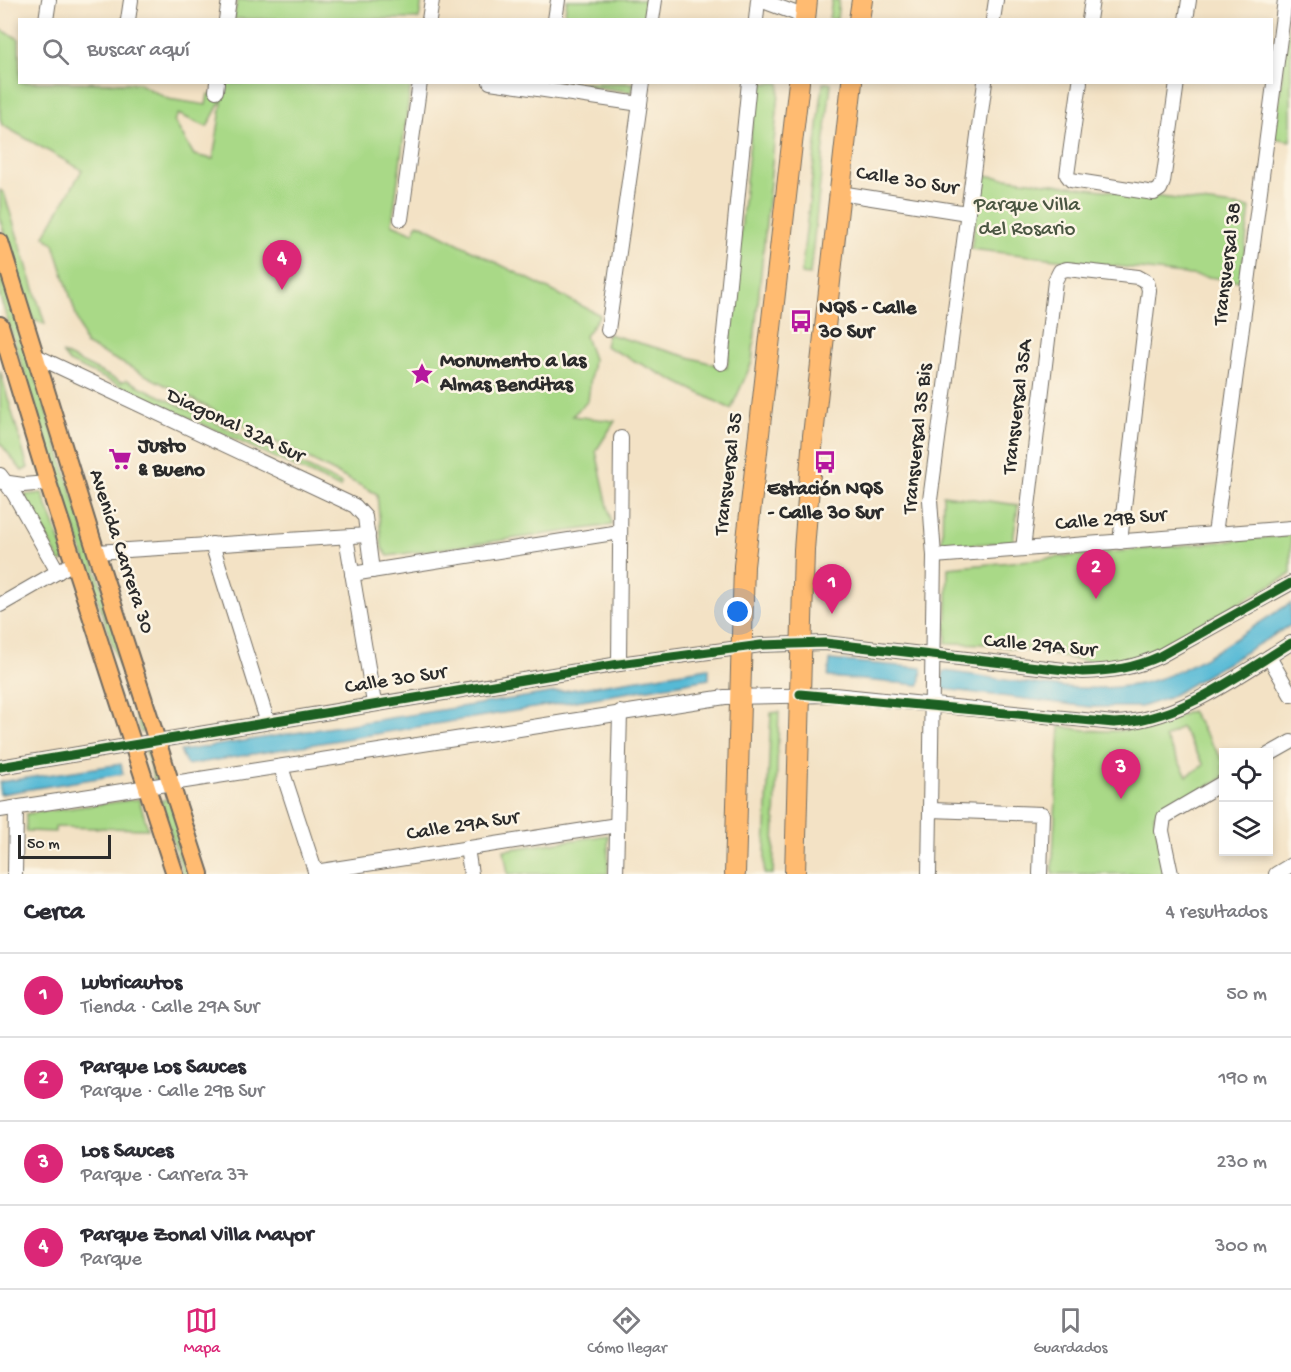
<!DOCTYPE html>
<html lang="es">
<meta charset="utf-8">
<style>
:root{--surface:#fff;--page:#f7f7f7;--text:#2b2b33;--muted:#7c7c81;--line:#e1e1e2;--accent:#db2777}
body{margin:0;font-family:"Gochi Hand",sans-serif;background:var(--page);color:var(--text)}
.controls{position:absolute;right:18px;bottom:18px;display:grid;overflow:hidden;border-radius:0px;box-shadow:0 3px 9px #0003}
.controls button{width:54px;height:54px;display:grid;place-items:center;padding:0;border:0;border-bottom:2px solid var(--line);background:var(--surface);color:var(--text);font:30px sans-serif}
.scale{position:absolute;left:18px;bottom:15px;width:93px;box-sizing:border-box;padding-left:6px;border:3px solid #2b2b2b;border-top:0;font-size:16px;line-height:21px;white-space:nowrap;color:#2b2b2b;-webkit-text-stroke:4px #fcf5e5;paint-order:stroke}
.you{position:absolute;left:738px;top:612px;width:21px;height:21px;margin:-15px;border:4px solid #fff;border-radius:50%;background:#1a73e8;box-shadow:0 0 0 9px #1a73e833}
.badge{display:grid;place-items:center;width:39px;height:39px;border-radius:50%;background:var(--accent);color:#fff;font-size:20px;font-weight:700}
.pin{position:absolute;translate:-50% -50px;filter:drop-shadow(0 2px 3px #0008)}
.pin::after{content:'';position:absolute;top:32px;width:21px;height:18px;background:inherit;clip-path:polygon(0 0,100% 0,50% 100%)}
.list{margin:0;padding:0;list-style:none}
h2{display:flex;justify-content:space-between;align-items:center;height:78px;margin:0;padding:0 24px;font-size:26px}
h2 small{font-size:20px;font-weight:400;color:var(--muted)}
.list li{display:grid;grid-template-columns:39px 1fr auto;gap:18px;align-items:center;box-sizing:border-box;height:84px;padding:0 24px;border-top:2px solid var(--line)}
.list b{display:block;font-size:22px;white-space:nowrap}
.list p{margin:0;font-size:20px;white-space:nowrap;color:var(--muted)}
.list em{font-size:20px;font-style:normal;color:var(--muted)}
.icon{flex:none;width:33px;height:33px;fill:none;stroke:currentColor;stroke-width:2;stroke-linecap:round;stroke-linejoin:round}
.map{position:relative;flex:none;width:1291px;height:874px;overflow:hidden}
.search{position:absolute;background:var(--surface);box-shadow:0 3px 9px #0003;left:18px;right:18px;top:18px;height:66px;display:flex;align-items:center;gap:15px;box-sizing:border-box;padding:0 21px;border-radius:0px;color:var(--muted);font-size:22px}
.sheet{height:414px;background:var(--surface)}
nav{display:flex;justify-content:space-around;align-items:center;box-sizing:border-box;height:84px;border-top:2px solid var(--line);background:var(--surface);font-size:16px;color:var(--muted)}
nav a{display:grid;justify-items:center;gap:3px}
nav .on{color:var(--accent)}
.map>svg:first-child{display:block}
.green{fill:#a9d987;stroke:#6a8259;stroke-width:1.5;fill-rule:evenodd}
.water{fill:#57bad6;stroke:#417280;stroke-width:1.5}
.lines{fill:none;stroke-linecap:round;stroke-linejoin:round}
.minor-casing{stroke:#716b61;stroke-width:16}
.major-casing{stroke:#716b61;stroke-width:20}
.highway-casing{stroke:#716b61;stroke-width:22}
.minor{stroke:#fff;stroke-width:14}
.major{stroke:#ffbb71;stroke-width:16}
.highway{stroke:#ffbb71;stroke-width:20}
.cycleway-casing{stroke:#fcf5e5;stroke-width:13}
.cycleway{stroke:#1b5e20;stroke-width:9}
.labels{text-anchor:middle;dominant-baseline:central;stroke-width:5;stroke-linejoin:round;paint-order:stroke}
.street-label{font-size:21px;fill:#2b2b2b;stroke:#fcf5e5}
.park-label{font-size:21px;fill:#4a5642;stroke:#fcf5e5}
.poi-label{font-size:21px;font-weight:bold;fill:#2b2b2b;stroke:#fcf5e5;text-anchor:start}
</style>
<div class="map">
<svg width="1291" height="874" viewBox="0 0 1291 874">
<rect width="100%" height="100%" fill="#fcf5e5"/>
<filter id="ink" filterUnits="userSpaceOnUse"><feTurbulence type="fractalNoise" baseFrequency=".0167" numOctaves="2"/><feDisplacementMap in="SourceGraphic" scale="12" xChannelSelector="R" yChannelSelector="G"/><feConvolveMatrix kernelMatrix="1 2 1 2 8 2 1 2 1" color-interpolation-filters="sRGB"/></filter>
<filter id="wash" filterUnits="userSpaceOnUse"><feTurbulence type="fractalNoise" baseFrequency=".008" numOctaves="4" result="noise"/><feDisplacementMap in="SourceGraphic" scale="24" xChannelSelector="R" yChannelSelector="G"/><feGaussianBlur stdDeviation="1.35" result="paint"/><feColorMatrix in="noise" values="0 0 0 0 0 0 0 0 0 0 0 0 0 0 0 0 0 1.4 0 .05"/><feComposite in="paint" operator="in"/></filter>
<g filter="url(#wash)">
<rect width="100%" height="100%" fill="#f3e2c5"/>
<g class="green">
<path d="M237,0H422L419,19H234Z"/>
<path d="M567,0H647L644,19H564Z"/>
<path d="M832,0H839L837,19H829Z"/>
<path d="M1291,7V141L1274,138Z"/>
<path d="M0,29L19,39L20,82L138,83L168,99L206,105L208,94L223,96L225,83H411L392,224L413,233L418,223L600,315L585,336L593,359L588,401L572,416L615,421L596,451L612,525L388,556L382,548L377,494L85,344L54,244L44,236L82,170L2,125L0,118ZM223,97L213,159L194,155L174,121L178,114L207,127Z"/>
<path d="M567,83H634L632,92Z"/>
<path d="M756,83H780L752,362L731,409L605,346L608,334L727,368Z"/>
<path d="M823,83H831L810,275L801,274Z"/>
<path d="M981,175L1250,208L1241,281L971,249Z"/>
<path d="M0,190L4,193L45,324L33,320L0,220Z"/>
<path d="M0,265L147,730L141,733L4,309L0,297Z"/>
<path d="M62,353L121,382L127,380L342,484L340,488L69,362Z"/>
<path d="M0,370L28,468L22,471L0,443Z"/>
<path d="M42,493L67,559L60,562L24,495Z"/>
<path d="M943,495L1018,505L1013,542L942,546Z"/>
<path d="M1291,535V574L1162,646L1133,658L1110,662H1092L989,644L946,643L948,568Z"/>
<path d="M1191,711L1223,761V778L1154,815L1166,874H1052L1060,726C1110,736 1144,731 1191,711ZM1181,727L1204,765L1187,776L1165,738Z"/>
<path d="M779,712L773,874H764L771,713Z"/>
<path d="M152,747L161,778L154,780L145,748Z"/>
<path d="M169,798L193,874H183L161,801Z"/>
<path d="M139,799L148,829L55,827V832L26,831V814Z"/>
<path d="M608,835V874H508L504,850Z"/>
</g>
<g class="water">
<path d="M1291,603V625L1168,698L1141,707H1090L944,689L942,680L944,671C1011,679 1096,701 1161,678C1203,664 1252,626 1291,603Z"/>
<path d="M830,660L922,668L920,685L828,677Z"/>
<path d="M709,668V679L187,765L180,751Z"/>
<path d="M121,764L123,774L0,794V782Z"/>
</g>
</g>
<g filter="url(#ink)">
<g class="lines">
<g class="minor-casing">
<g id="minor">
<path d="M760,0L795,13L805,20"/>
<path d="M46,20L49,0"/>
<path d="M128,20L131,0"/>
<path d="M226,20L229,0"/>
<path d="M429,20L432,0"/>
<path d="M555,20L558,0"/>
<path d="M652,20L655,0"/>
<path d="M756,20L758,0"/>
<path d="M993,20L996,0"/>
<path d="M1089,20L1092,0"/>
<path d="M1186,20L1189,0"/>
<path d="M490,82L640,104"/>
<path d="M1080,82L1067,175L1071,180L1154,193L1160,189L1163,182L1177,82"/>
<path d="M216,91L217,82"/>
<path d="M840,193L967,213"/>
<path d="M401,219L420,82"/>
<path d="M608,330L643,82"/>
<path d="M34,355L355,506L365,517L372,571"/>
<path d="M721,363L749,82"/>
<path d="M0,475L14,494L58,572"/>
<path d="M2,482L23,485L48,483"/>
<path d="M1215,534L1285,0"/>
<path d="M346,537L374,703"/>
<path d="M212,544L267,720"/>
<path d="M1023,549L1055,281L1060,271L1067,269L1138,277L1147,282L1149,290L1120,542"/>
<path d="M96,552L368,535"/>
<path d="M934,556L1291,528"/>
<path d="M352,574L620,532"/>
<path d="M0,605L66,567"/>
<path d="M1269,657L1291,695"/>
<path d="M619,664L621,438"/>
<path d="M1268,755L1291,742"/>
<path d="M0,767L619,664L761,645L825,643L1083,672C1112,671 1134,668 1160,656L1291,583"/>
<path d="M281,767L316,874"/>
<path d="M0,810L725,697L834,695L1114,723C1179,721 1237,676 1291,643"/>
<path d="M931,810L1042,814L1040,874"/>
<path d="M467,848L471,874"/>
<path d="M315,872L617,825"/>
<path d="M15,874L16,808"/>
<path d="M616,874L620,712"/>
<path d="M929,874L934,556L930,500L985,82"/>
<path d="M1171,874L1162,831L1164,817L1224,782"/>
<path d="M1276,874L1291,865"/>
</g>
</g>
<g class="major-casing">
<g id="major">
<path d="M0,242L96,552L200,874"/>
<path d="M0,325L48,483L175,874"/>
</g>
</g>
<g class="highway-casing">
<g id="highway">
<path d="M805,20L807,0"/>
<path d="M859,20L862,0"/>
<path d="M735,874L744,566L799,82"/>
<path d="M795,874L804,550L813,436L852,82"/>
</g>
</g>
<use href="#minor" class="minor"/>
<use href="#major" class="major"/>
<use href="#highway" class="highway"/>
<g class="cycleway-casing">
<g id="cycleway">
<path d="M800,694L1114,723C1179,721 1237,676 1291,643"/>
<path d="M0,767L619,664L761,645L825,643L1083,672C1112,671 1134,668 1160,656L1291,583"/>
</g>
</g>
<use href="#cycleway" class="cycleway"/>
</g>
</g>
<defs>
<g id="bus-bare" transform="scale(1.8)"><path d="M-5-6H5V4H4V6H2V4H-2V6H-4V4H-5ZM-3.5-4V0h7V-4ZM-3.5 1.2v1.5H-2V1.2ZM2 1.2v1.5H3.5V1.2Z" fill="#b5179e" stroke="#fcf5e5" stroke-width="2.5" paint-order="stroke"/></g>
<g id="sight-bare" transform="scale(1.8)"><path d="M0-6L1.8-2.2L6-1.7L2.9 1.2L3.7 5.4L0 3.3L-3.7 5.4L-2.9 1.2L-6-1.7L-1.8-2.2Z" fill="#b5179e" stroke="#fcf5e5" stroke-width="2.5" paint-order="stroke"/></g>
<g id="supermarket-bare" transform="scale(1.8)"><path d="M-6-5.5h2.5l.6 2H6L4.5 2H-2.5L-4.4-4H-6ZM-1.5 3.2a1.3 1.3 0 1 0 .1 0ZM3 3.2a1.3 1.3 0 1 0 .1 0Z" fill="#b5179e" stroke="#fcf5e5" stroke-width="2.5" paint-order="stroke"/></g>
</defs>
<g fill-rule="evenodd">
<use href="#bus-bare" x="801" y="321"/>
<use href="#sight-bare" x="422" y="374"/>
<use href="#supermarket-bare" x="120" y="459"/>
<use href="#bus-bare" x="825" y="462"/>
</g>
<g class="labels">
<g class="street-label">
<text transform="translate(907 182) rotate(9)">Calle 30 Sur</text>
<text transform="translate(1229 264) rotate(-83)">Transversal 38</text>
<text transform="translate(1019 407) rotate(-83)">Transversal 35A</text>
<text transform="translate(235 427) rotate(25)">Diagonal 32A Sur</text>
<text transform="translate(919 439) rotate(-84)">Transversal 35 Bis</text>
<text transform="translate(730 474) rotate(-83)">Transversal 35</text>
<text transform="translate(1111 521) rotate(-5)">Calle 29B Sur</text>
<text transform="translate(120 552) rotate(72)">Avenida Carrera 30</text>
<text transform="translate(1040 647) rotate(5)">Calle 29A Sur</text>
<text transform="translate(396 681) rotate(-9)">Calle 30 Sur</text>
<text transform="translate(463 827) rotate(-9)">Calle 29A Sur</text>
</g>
<g class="park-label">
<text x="1027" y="206">Parque Villa<tspan x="1027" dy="24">del Rosario</tspan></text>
</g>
<g class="poi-label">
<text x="819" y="309">NQS - Calle<tspan x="819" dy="24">30 Sur</tspan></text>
<text x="440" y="362">Monumento a las<tspan x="440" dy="24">Almas Benditas</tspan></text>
<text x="138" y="447">Justo<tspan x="138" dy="24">&amp; Bueno</tspan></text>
<text x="825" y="490" text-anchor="middle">Estación NQS<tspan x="825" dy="24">- Calle 30 Sur</tspan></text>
</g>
</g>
</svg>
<div class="controls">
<button><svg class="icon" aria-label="locate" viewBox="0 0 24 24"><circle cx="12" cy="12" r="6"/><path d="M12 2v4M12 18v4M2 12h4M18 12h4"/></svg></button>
<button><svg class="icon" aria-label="layers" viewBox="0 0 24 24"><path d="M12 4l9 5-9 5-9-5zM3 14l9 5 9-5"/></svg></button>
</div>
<div class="scale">50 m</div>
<div class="you"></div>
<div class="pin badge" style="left:832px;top:614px">1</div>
<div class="pin badge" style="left:1096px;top:599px">2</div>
<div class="pin badge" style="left:1121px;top:799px">3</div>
<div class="pin badge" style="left:282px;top:290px">4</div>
<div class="search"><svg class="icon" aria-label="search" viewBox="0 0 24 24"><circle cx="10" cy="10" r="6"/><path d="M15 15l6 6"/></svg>Buscar aquí</div>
</div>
<section class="sheet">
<h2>Cerca<small>4 resultados</small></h2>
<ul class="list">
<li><span class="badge">1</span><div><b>Lubricautos</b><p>Tienda · Calle 29A Sur</p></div><em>50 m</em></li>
<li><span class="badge">2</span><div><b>Parque Los Sauces</b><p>Parque · Calle 29B Sur</p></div><em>190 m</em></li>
<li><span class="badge">3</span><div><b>Los Sauces</b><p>Parque · Carrera 37</p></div><em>230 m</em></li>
<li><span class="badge">4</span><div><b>Parque Zonal Villa Mayor</b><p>Parque</p></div><em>300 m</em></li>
</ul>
</section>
<nav>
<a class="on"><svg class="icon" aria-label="map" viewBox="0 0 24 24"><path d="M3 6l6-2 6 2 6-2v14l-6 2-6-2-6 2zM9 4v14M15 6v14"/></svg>Mapa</a>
<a><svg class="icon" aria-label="directions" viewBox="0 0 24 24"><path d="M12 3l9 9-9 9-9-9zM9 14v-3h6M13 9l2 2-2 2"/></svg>Cómo llegar</a>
<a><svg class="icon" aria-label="saved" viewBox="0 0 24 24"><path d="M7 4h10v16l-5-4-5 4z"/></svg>Guardados</a>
</nav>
